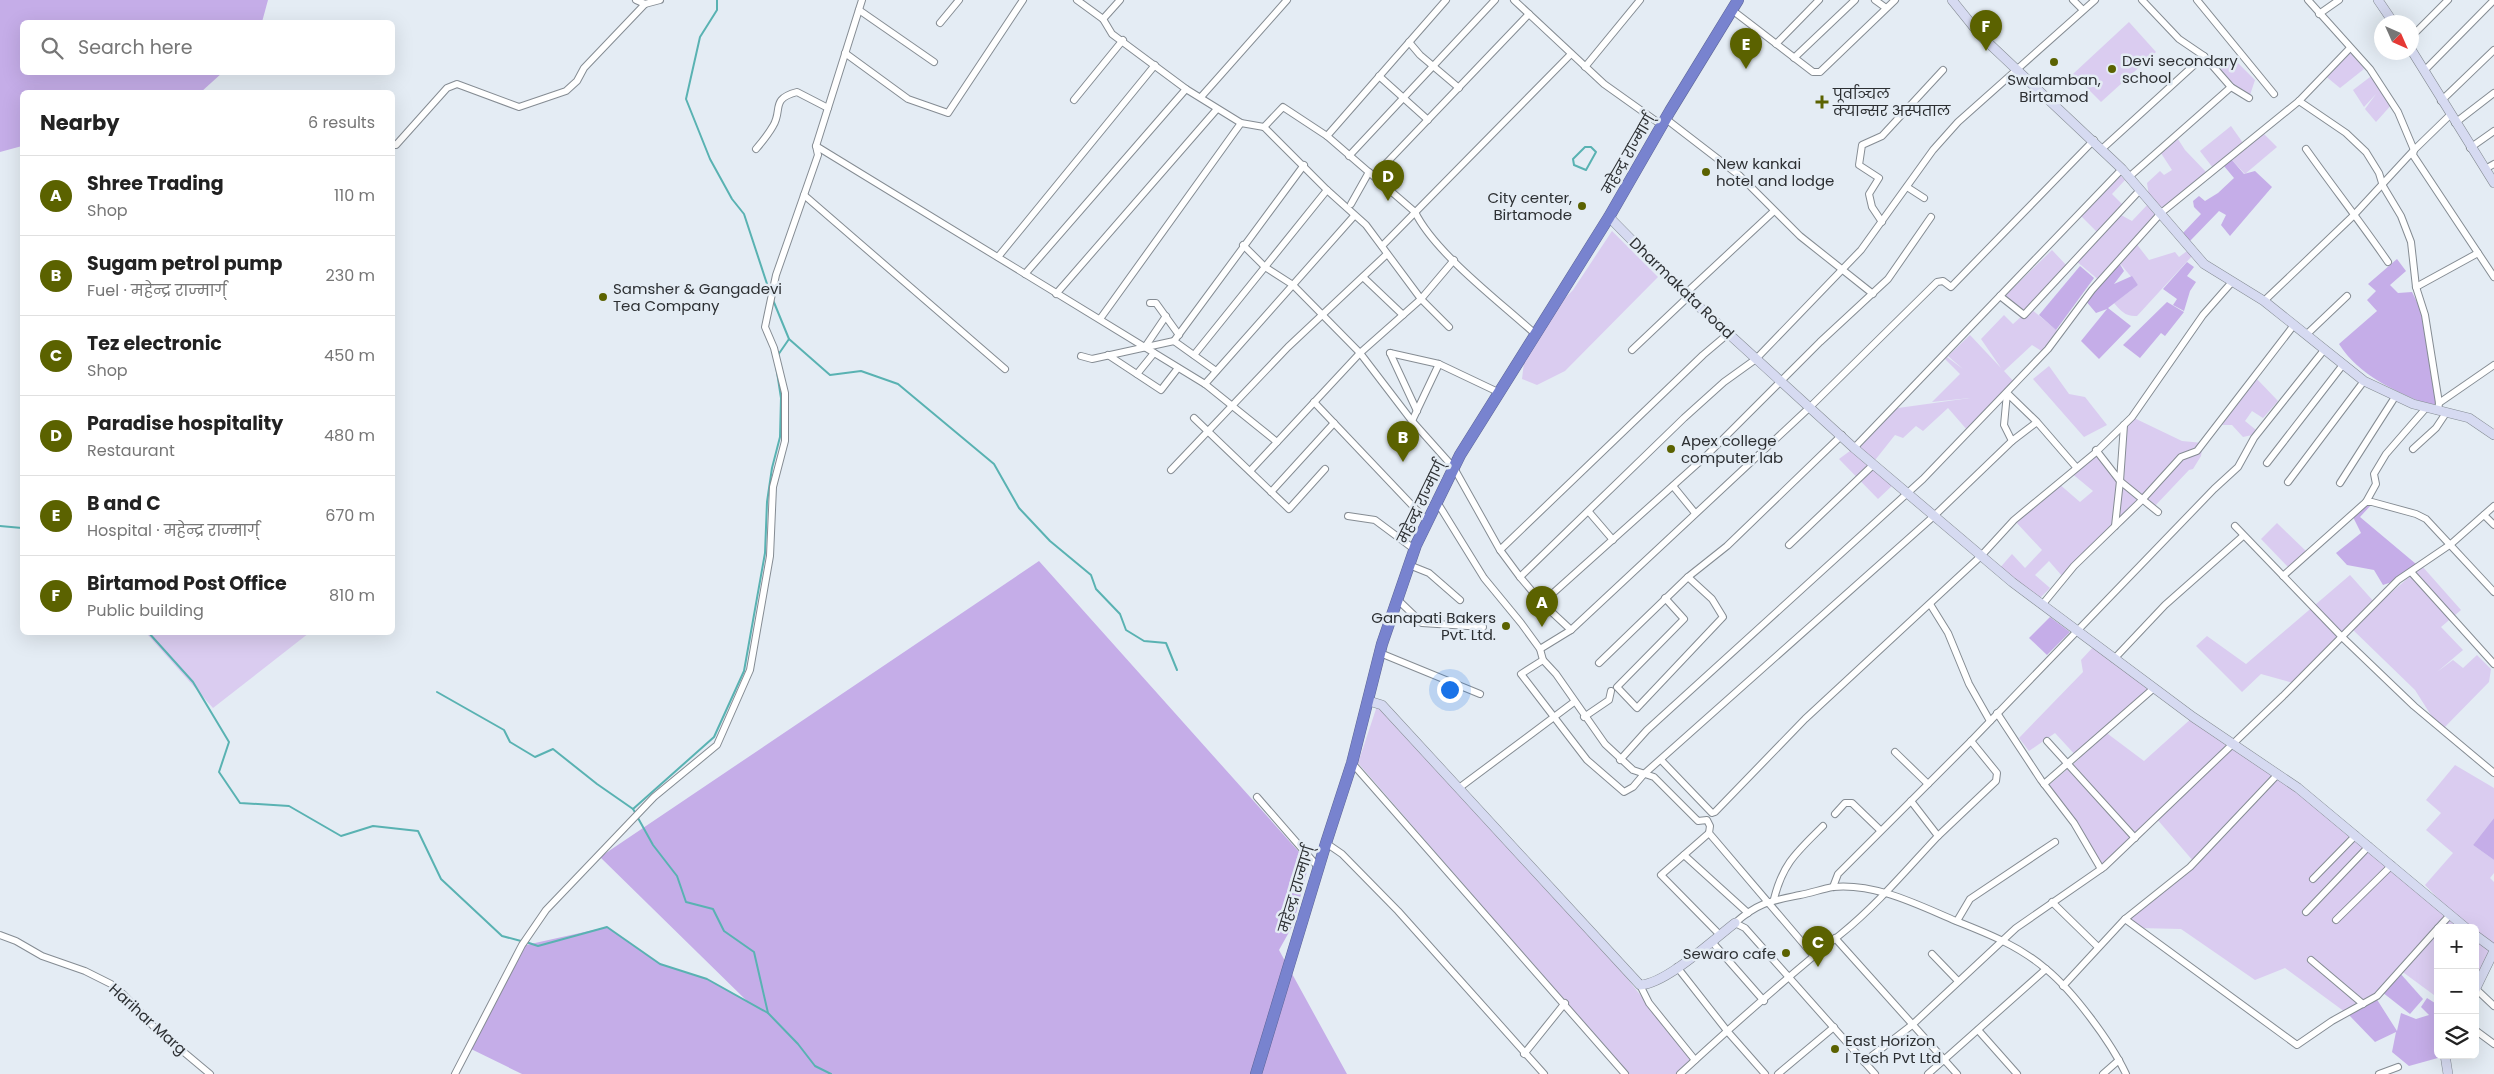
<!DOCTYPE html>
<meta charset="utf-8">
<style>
:root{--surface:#fff;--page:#f6f6f6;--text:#222;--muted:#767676;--line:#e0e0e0;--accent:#5b6200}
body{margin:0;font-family:Poppins,"Noto Sans Devanagari",sans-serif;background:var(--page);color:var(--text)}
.controls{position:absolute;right:15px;bottom:15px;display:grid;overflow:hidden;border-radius:8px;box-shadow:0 5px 20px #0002}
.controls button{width:45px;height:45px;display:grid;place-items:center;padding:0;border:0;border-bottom:1px solid var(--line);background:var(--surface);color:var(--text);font:25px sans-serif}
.compass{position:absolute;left:2374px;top:15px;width:45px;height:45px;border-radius:50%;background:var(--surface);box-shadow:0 5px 20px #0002;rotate:135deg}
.you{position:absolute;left:1449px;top:689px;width:18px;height:18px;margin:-12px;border:4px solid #fff;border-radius:50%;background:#1a73e8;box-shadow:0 0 0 8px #1a73e833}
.badge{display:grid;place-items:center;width:32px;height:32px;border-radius:50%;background:var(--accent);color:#fff;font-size:16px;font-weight:700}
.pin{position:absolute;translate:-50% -41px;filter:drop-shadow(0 1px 2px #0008)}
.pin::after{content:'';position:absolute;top:26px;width:18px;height:15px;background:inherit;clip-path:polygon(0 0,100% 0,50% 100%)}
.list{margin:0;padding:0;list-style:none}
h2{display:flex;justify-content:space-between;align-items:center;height:65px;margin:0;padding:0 20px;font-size:21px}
h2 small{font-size:16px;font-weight:400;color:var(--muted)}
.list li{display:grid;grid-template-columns:32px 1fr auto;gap:15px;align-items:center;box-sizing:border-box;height:80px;padding:0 20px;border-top:1px solid var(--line)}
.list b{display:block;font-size:19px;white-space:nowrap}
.list p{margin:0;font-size:16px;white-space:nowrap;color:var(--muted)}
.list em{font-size:16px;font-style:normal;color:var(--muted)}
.icon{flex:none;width:28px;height:28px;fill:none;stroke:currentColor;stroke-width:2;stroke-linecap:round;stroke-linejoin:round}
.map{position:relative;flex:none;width:2494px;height:1074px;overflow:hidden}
.search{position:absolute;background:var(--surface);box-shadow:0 5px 20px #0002;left:20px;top:20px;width:375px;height:55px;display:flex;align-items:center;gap:12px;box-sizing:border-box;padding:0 18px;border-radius:8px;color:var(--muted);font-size:19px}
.panel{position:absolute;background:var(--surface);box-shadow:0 5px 20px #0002;left:20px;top:90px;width:375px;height:545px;border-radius:8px}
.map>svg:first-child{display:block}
.green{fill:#daccf0}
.forest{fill:#c5ade8}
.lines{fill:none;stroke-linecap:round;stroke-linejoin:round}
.stream{stroke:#59b2b2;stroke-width:2}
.street-casing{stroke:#858c93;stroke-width:8}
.secondary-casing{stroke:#858c93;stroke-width:10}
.highway-casing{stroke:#5e6698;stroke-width:12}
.street{stroke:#fff;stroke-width:6}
.secondary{stroke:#d6daf1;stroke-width:9}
.highway{stroke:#7883cf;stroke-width:11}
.poi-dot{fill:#5b6200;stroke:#e4ecf4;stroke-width:2}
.labels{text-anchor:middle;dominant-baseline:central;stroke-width:5;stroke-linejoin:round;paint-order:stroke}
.poi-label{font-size:15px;fill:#2d3033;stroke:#e4ecf4;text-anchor:start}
.street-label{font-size:15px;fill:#2d3033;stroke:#e4ecf4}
</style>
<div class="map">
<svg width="2494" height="1074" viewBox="0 0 2494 1074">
<rect width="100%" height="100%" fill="#e4ecf4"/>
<g class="green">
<path d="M2129,22L2156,52L2101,102L2073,74Z"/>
<path d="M2350,48L2364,69L2340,88L2323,74Z"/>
<path d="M2232,57L2255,80L2249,98L2231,86L2217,69Z"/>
<path d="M2374,74L2393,103L2376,122L2365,109L2376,94L2364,107L2353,90Z"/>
<path d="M2231,126L2243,143L2213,168L2200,151Z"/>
<path d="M2264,134L2277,147L2245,174L2231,159L2245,145Z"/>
<path d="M2176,136L2185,150L2206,172L2161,213L2135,242L2149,260L2175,252L2179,257L2187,251L2192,256L2137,316C2126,317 2121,311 2114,303L2138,285L2118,261L2100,281L2075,260L2099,234L2080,215L2119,174L2125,180L2112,194L2124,206L2121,215L2132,221L2150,202L2147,183L2160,171L2164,175L2172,170L2159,150Z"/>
<path d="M1612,231L1658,277L1565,371L1537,385L1522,379L1524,362L1559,304L1573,290Z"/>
<path d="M2052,250L2068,267L2030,308L2060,333L2043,352L2032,345L2004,371L2015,383L1968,431L1948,408L1923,431L1916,426L1903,438L1895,435L1872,464L1895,483L1878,499L1839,459L1854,448L1891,409L1970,398L1932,402L1960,374L1945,359L1947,357L1963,369L1948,356L1970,335L2001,368L1981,339L2004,315L2013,324L2023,315L2004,297Z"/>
<path d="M2049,366L2069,394L2085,397L2107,425L2084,437L2033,379Z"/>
<path d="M2256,378L2278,401L2263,418L2252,411L2245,421L2256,430L2252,435L2243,437L2232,425H2222Z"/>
<path d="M2132,417L2182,441L2203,443L2201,456L2193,469L2189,470L2153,508L2141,498L2062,576L2049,561L2035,575L2050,588L2037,601L1998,570L2012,554L2025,568L2042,550L2014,520L2058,483L2080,502L2093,491L2070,472L2097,452L2119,478L2126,427Z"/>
<path d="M2277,523L2307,552L2289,568L2261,539Z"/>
<path d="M2422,566L2461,610L2441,627L2463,650L2437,672L2453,660L2463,668L2477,655L2491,669L2489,682L2441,731L2415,690L2351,628L2293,683L2261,674L2242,692L2196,646L2207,636L2246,664L2350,575L2375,603L2357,622Z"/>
<path d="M146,633H309L213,708Z"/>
<path d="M2095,645L2150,687L2107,728L2108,734L2144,761L2193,717L2355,835L2462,923L2425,885L2453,853L2426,830L2441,813L2426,800L2455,765L2494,788V818L2473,845L2494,860V873L2490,878L2494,882V951L2475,989V928H2438V998L2400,970L2373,997L2345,1012L2285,968L2255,980L2181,929L2138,928L2125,919L2194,862L2156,818L2104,867L2048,786L2079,759L2055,733L2029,751L2019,738L2083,672L2081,660Z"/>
<path d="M1378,703L1623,973L1656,1015L1695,1057L1676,1074H1628L1358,763Z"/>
</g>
<g class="forest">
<path d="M0,0H268L262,22H22V72L222,73L201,92H22V146L0,152Z"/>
<path d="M2231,159L2244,174L2255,171L2272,187L2230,236L2221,225L2226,215L2219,211L2190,241L2183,233L2201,214L2194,207L2193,201L2199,196L2205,201L2218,193L2234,178L2224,166Z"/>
<path d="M2397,259L2406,271L2390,285L2398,293L2412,292L2420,308L2438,402L2436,406H2430C2396,391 2359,376 2339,344L2377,311L2367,300L2376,291L2368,284Z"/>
<path d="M2118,261L2124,271L2114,284L2132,276L2138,285L2108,308L2131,326L2099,359L2081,341L2107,309L2096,313L2085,300Z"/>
<path d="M2187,262L2194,267L2187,276L2196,282L2190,291L2184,311L2173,305L2177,299L2163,289Z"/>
<path d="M2080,266L2094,278L2056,330L2039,315Z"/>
<path d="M2167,302L2184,312L2165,336L2161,333L2140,358L2123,345Z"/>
<path d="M2366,502L2371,505L2360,517L2416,564L2398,580L2383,585L2374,570L2347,565L2336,553L2361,533L2352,515Z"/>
<path d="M1039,561L1309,863L1293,925L1279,950L1347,1074H522L469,1048L526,945L607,927L660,964L707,979L747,1001L600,857Z"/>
<path d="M2050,617L2070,632L2047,655L2029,638Z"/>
<path d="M2494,818V860L2473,845Z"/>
<path d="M2399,972L2423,999L2410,1014L2382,992Z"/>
<path d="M2376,998L2397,1031L2401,1013L2416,1019L2429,1015L2421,1007L2427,998L2438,1005V1055L2445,1056L2409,1066L2392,1052L2396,1032L2375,1042L2349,1015Z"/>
</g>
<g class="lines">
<g class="stream">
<path d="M717,0V10L700,37L686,99L710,159L732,199L744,214L770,293"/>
<path d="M1585,147H1591L1596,152L1586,170L1574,165L1573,159Z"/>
<path d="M773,300L789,339L830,375L861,371L898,384L994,464L1019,508L1050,541L1091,575L1096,589L1120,614L1126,630L1144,641L1166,643L1177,670"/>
<path d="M778,355L789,339"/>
<path d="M0,526L22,528"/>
<path d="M148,632L193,682L229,742L219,772L240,803L289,806L341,836L373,826L418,831L441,879L502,936L521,941"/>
<path d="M437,692L504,730L510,742L535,757L553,749L597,784L633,809L636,814"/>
<path d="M633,809L714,737L744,671L765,553L767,502L772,468L780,437L781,398L775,359"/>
<path d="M638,818L653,845L677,876L686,902L713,909L724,931L754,952L768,1013L798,1044L815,1066L831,1074"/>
<path d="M526,942L538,946L607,927L660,964L707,979L768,1013"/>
</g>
<g class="street-casing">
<g id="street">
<path d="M636,0L645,4"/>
<path d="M1077,0L1103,19L1112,34L1186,89L1241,123L1264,127L1327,190L1366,225L1421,299L1449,327"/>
<path d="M1514,0L1604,84L1663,126"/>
<path d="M1875,0L1886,8"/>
<path d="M2073,0L2083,10"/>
<path d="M2142,0L2179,39L2204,56L2231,87L2249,98"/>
<path d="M2197,0L2274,94"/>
<path d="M2308,0L2370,69L2398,112L2414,150L2450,115"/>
<path d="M859,10L934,62"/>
<path d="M1732,10L1813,72H1820L1895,0"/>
<path d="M2319,14L2339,0"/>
<path d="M1103,19L1120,0"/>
<path d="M940,23L959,0"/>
<path d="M2412,36L2448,0"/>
<path d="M1409,42L1420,55L1459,88"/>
<path d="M1776,44L1819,0"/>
<path d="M845,53L908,99L948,113L1023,0"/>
<path d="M1794,58L1855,0"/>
<path d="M1585,67L1640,0"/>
<path d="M2424,71L2494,0"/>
<path d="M1379,76L1428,120"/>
<path d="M1201,97L1287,0"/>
<path d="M1074,100L1123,40"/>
<path d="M2299,101L2346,133L2366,152L2379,173L2383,186L2401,216L2411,242L2416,287L2425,315L2439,403L2438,411"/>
<path d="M2441,101L2494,50"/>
<path d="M1666,119L1740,176L1800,236L1873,294"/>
<path d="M2455,123L2494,93"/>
<path d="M1264,127L1283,107L1327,136L1415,212C1435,253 1499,301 1534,333"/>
<path d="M1327,136L1446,0"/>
<path d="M392,143L396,145L447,88L457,84L519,107L566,91L577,81L584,68L645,4L660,0"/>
<path d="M816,146L1205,384L1277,442"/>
<path d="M2103,148L2204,56"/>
<path d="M2470,148L2494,131"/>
<path d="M756,149C762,142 769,133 773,126C783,110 770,99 797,92L828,108"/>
<path d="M2306,149C2333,187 2362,224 2388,262"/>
<path d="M2414,150L2413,155L2494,277"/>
<path d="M1349,156L1495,0"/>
<path d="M2485,169L2494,164"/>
<path d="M1374,176L1529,14"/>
<path d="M2129,177L2231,87"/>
<path d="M1907,187L1924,198"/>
<path d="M804,195L1005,369"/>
<path d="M1351,204L1369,172"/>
<path d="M1882,222L1872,207L1869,194L1879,178L1859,165L1862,145L1882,136L1943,70"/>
<path d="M1243,245L1265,267L1293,285L1360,353L1412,421L1454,468L1500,550L1703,355L1729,333"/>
<path d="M1382,246L1571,54"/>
<path d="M998,257L1155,65"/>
<path d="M1025,274L1186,89"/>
<path d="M1363,277L1403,315"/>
<path d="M2416,287L2478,253"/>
<path d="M1056,294L1217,109"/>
<path d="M1685,294L1774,211"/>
<path d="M2000,296L2024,315L2140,190"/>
<path d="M2264,301L2353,216L2414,150"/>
<path d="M1150,303H1156L1179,335"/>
<path d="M1100,319L1241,123"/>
<path d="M2306,335L2347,296"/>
<path d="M1145,347L1166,316"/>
<path d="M1632,350L1688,297"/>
<path d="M1390,353L1439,364L1498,392"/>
<path d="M1390,353L1417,411"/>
<path d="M1108,355L1161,390L1178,368"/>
<path d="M1194,355L1327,190"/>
<path d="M1081,356L1092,359L1174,341"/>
<path d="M1216,371L1174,341L1304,165"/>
<path d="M1137,374L1154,353"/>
<path d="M1205,384L1354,216"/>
<path d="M1314,402L1427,521"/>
<path d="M2439,403L2494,365"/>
<path d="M1194,418L1289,509L1325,469"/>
<path d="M1412,421L1439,364"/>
<path d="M2037,422L2012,441L2004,425L2007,393L2037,422L2076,467"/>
<path d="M1854,448L2122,169"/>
<path d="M2413,449L2436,428L2446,413"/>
<path d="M2096,450L2120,481L2124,425"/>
<path d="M2267,463L2342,366"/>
<path d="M1171,470L1288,347L1387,254"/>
<path d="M1250,471L1360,353L1421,299L1454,260"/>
<path d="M2120,481L2158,512"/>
<path d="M2288,482L2364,381"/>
<path d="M2340,483L2395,397"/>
<path d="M1673,486L1695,513"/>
<path d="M1271,492L1334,423"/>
<path d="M1437,502L1484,578L1521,623L1540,649L1543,660L1556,674L1605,744L1633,770L1654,777L1698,821L1707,820L1710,826L1709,833L1813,955"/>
<path d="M2366,502L2376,484L2374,474L2386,454L2426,408"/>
<path d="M1589,512L1613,540"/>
<path d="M2484,515L2494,525"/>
<path d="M1348,516L1375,520L1414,549"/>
<path d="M2115,526L2120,481"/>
<path d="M2235,526L2342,637L2414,706L2494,773"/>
<path d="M1789,545L1873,465"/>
<path d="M1500,550L1520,577L1684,418L1724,382L1756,359L1861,250L1933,150L1958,122L2095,0"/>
<path d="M1409,565L1429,573L1460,600"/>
<path d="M2411,572L2494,664"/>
<path d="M2283,576L2366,502H2372L2416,514L2426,519L2494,592"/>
<path d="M1520,577L1542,603L1571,630"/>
<path d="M1665,598L1684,619L1617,687L1637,708L1723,617L1712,599L1688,577"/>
<path d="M1397,599L1422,623L1483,627"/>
<path d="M1542,603L1706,456L1820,342L1888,279L1931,217"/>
<path d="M1930,604L1948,633L1969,684L1990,721"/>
<path d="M2042,605L2074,566L2141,501L2181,457L2197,451L2294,325"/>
<path d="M1540,649L1571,630L1810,407L1937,282L1943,281L1951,287L2094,140"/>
<path d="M1380,653L1480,694"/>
<path d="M2114,659L2165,605L2243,536"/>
<path d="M1543,660L1521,674L1587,760L1624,792L1633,787L1644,774L1934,516L2012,441"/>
<path d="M1599,663L1688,577L1727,546L1842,435"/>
<path d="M1997,713L2041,780L2074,823L2101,869"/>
<path d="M1584,717L1609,700L1611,691"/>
<path d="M2047,741L2135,838"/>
<path d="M1895,752L1928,784"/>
<path d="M1620,760L1647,730L1923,479L2048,349L2092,290L2161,213L2299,101L2350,48"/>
<path d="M1661,760L1712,813L1715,812L1805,719L1981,556L2014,520L2095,453L2132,417L2203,315L2232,282"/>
<path d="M1352,763L1625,1074"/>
<path d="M2044,784L2154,688"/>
<path d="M1459,788L1574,702"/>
<path d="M1257,797L1318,867"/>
<path d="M1835,814L1845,803H1852L1880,830"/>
<path d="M1709,833L1661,875L1720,935"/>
<path d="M1938,836L1996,781L1997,773L1971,741"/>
<path d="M1326,843L1342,854L1398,911L1544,1074"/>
<path d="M1684,855L1748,913"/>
<path d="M2313,879L2356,835"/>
<path d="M1833,887L1838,874L1971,741L2214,489L2238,467L2254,438L2324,350"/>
<path d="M1774,899C1783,863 1797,852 1823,826"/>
<path d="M2052,902L2098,947"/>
<path d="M2306,912L2369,846"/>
<path d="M2125,919L2297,1045L2332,1021L2377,996L2438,928"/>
<path d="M2336,920L2392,865"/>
<path d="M1957,921L1970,899L2055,842"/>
<path d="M2438,928L2450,915"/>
<path d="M0,935L16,941L42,956L85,971L111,984L123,994L155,1028L210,1074"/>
<path d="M1835,938L1957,1074"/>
<path d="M1713,943L1764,1001"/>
<path d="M1932,954L1958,981"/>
<path d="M2311,960L2363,1004"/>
<path d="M1677,967L1728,1032L1765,1074"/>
<path d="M1640,985L1649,1003L1695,1060"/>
<path d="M2063,986L2125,919L2190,867L2278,774"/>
<path d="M2476,989L2494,1006"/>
<path d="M1978,1030L2017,1074"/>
<path d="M2475,1030L2494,1044"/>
<path d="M1524,1054L1565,1003"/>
<path d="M1864,1062L1912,1025L2016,928L2104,867L2283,696L2398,580L2451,544L2494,506"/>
<path d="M455,1074L522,945L546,910L654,797L717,745L750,670L770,556L773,487L785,441V393L774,348L765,327L776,275L818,155L816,146L862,0"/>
<path d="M1680,1074C1732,1026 1786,978 1841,934C1877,905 1907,869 1938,836L1911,801"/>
<path d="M1778,1074L1834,1027"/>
<path d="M1875,1074L1745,928L1735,923C1759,902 1771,901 1800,895C1811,893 1822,889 1833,887C1876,883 1918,905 1956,921C1989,934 2019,946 2046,969C2073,991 2111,1042 2126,1074"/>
<path d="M1928,1074L2046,969"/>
<path d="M2103,1074L2119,1060"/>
<path d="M2379,1074L2398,1067"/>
</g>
</g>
<g class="secondary-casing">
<g id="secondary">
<path d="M1952,0L1981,36L2122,169L2204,264L2264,301L2364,381L2413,404L2469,418L2494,435"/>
<path d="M2378,0L2393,22"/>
<path d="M2412,51L2494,183"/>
<path d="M1609,217L1685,294L1854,448L2012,582L2193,717L2298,788L2466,928"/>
<path d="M1369,701L1382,705L1640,985C1666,984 1714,939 1735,923"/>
<path d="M2475,935L2494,949"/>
<path d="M2475,990L2494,951"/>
<path d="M2445,1055L2448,1074"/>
</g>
</g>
<g class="highway-casing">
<path id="highway" d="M1256,1074L1326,843L1352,763L1382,644L1416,545L1460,455L1609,217L1670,111L1738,0"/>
</g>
<use href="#street" class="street"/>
<use href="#secondary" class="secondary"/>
<use href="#highway" class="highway"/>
</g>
<g class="poi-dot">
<circle cx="2054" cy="62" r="5"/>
<circle cx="2112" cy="69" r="5"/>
<path d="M1819.5 94.5h5v5h5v5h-5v5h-5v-5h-5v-5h5z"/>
<circle cx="1706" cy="172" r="5"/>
<circle cx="1582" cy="206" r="5"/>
<circle cx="603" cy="297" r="5"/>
<circle cx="1671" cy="449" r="5"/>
<circle cx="1506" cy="626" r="5"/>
<circle cx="1786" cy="953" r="5"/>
<circle cx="1835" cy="1049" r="5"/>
</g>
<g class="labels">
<g class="poi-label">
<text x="2122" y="60">Devi secondary<tspan x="2122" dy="17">school</tspan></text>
<text x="2054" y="79" text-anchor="middle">Swalamban,<tspan x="2054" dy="17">Birtamod</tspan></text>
<text x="1833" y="93">पूर्वाञ्चल<tspan x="1833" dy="17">क्यान्सर अस्पताल</tspan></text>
<text x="1716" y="163">New kankai<tspan x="1716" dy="17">hotel and lodge</tspan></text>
<text x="1572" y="197" text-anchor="end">City center,<tspan x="1572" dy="17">Birtamode</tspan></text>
<text x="613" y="288">Samsher &amp; Gangadevi<tspan x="613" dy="17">Tea Company</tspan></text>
<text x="1681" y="440">Apex college<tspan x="1681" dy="17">computer lab</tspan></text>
<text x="1496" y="617" text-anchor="end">Ganapati Bakers<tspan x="1496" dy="17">Pvt. Ltd.</tspan></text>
<text x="1776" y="953" text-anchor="end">Sewaro cafe</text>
<text x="1845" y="1040">East Horizon<tspan x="1845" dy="17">I Tech Pvt Ltd</tspan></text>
</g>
<g class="street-label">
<text transform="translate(1628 154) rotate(-60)">महेन्द्र राज्मार्ग्</text>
<text transform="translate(1682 288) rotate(44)">Dharmakata Road</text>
<text transform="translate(1421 502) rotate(-64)">महेन्द्र राज्मार्ग्</text>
<text transform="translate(1296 889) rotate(-73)">महेन्द्र राज्मार्ग्</text>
<text transform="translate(148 1019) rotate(42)">Harihar Marg</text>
</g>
</g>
</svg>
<div class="controls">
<button>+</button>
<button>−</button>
<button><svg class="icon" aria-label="layers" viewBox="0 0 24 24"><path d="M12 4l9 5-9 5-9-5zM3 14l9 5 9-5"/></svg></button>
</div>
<svg class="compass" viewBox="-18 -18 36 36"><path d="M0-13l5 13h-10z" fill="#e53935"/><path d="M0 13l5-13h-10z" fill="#767676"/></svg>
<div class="you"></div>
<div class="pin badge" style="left:1542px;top:627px">A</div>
<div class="pin badge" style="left:1403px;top:462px">B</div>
<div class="pin badge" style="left:1818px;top:967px">C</div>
<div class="pin badge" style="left:1388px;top:201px">D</div>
<div class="pin badge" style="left:1746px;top:69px">E</div>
<div class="pin badge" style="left:1986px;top:51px">F</div>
<div class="search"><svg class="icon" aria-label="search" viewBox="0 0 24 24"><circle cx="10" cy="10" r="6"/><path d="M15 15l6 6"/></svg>Search here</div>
<section class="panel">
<h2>Nearby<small>6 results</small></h2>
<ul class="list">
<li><span class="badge">A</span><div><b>Shree Trading</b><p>Shop</p></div><em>110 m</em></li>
<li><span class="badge">B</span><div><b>Sugam petrol pump</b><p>Fuel · महेन्द्र राज्मार्ग्</p></div><em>230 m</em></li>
<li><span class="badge">C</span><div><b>Tez electronic</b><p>Shop</p></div><em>450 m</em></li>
<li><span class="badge">D</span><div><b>Paradise hospitality</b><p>Restaurant</p></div><em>480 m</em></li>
<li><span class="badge">E</span><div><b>B and C</b><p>Hospital · महेन्द्र राज्मार्ग्</p></div><em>670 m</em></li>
<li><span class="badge">F</span><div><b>Birtamod Post Office</b><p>Public building</p></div><em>810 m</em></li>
</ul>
</section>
</div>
